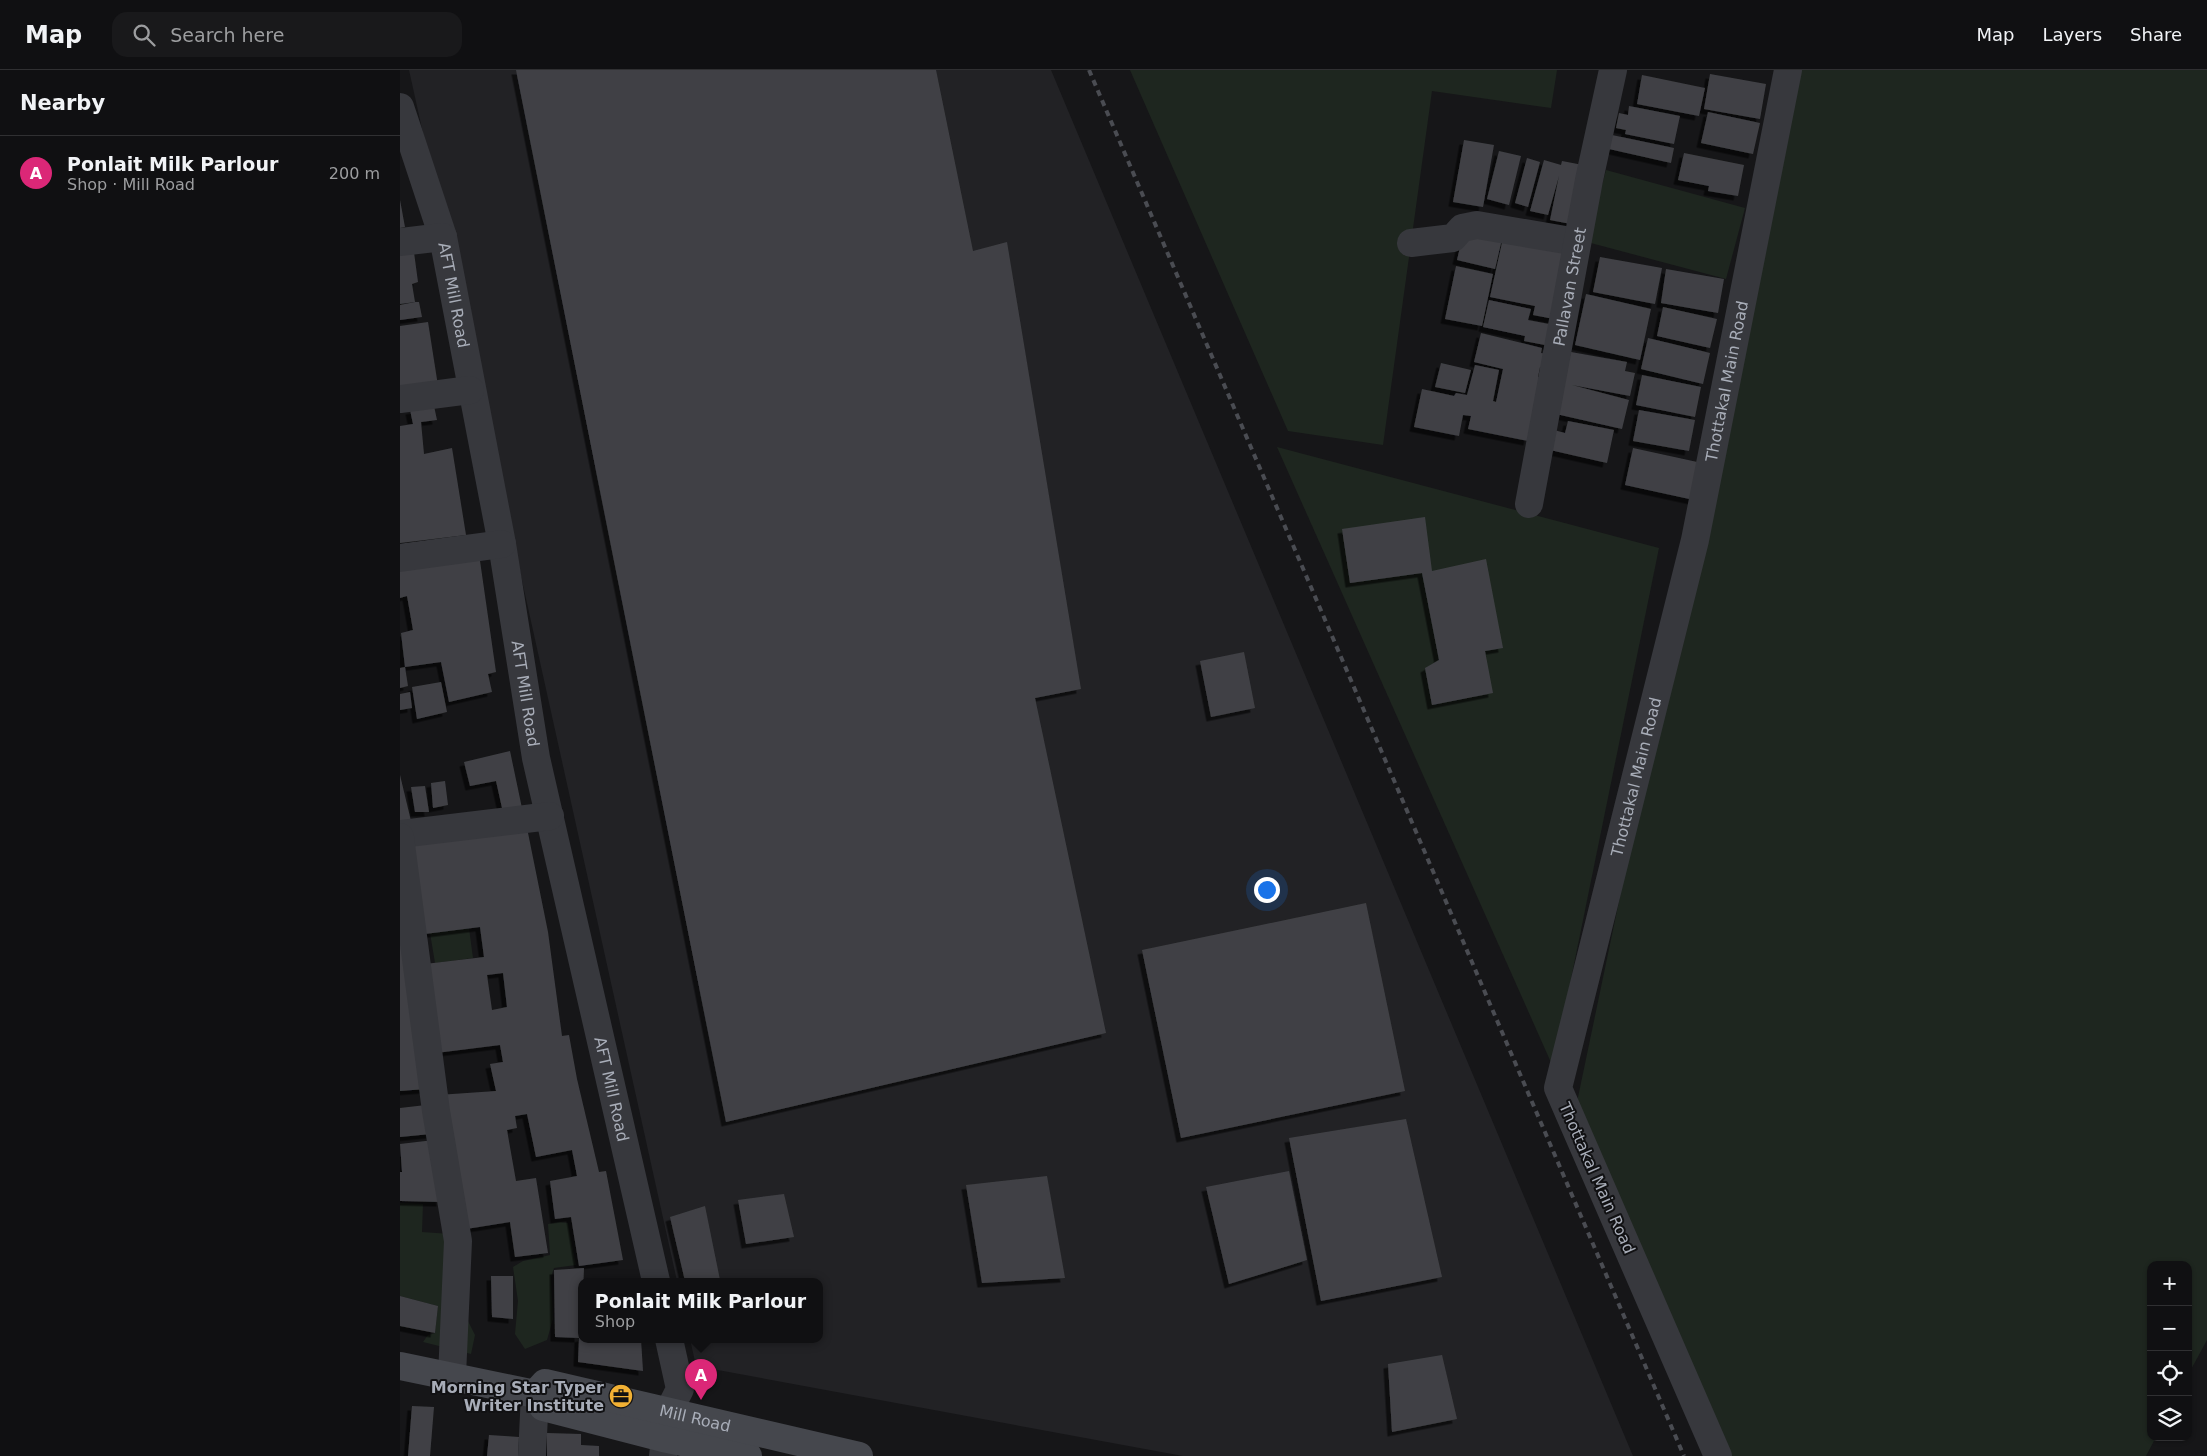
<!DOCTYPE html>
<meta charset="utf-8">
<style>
:root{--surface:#101012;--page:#19191b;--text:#f1f3f6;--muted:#9c9d9f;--line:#303032;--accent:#db2777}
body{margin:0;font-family:"DejaVu Sans",sans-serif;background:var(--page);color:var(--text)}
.controls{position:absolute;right:15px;bottom:15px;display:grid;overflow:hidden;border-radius:10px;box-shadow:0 1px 4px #0004}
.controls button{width:45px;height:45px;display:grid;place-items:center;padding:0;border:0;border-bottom:1px solid var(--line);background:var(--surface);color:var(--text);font:25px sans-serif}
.you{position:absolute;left:866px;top:819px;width:18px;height:18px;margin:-12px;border:4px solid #fff;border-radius:50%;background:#1a73e8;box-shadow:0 0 0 8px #1a73e833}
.badge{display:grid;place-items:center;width:32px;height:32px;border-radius:50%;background:var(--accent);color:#fff;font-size:16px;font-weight:700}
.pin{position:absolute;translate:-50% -41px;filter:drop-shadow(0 1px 2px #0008)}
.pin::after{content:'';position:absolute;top:26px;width:18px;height:15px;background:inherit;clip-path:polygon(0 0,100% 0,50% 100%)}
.popup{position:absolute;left:178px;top:1208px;width:245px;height:65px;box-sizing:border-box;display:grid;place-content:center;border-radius:10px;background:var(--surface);filter:drop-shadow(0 1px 4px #0005);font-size:16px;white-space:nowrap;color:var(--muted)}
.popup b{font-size:19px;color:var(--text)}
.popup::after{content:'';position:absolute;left:50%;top:100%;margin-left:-10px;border:10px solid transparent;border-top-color:var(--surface)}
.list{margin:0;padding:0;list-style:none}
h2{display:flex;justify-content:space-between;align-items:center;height:65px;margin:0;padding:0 20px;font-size:21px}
h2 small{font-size:16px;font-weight:400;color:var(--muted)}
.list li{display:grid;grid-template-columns:32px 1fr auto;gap:15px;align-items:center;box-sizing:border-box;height:75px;padding:0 20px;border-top:1px solid var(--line)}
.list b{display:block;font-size:19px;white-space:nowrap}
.list p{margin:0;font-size:16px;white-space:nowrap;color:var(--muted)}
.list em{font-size:16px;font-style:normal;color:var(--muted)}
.icon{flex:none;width:28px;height:28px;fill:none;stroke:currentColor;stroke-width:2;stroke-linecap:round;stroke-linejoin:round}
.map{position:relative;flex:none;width:1807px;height:1386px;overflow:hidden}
header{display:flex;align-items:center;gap:30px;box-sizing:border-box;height:70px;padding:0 25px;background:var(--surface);border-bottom:1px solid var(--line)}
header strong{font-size:24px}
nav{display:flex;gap:28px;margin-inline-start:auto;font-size:18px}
.search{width:350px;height:45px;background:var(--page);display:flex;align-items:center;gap:12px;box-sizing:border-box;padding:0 18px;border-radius:15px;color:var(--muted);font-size:19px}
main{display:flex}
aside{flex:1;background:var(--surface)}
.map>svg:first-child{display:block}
.built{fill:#222225}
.green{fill:#1e261f}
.building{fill:#404145;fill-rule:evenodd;filter:url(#shadow)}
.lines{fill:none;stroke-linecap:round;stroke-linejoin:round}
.minor{stroke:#37383d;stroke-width:28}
.secondary{stroke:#45474d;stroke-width:28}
.rail{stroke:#4a4c52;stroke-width:4;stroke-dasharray:6 5;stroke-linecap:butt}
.labels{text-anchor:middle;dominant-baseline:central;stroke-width:4;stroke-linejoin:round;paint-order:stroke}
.street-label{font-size:16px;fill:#a8adb8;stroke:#111113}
.poi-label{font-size:16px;font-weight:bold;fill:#a8adb8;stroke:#111113;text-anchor:end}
</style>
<header>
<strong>Map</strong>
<div class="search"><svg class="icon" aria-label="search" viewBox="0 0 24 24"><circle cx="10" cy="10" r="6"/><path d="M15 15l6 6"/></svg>Search here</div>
<nav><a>Map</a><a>Layers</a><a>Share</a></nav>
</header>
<main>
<aside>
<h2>Nearby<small></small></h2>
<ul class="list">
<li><span class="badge">A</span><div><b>Ponlait Milk Parlour</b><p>Shop · Mill Road</p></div><em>200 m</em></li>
</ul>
</aside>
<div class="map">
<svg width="1807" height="1386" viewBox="0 0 1807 1386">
<defs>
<filter id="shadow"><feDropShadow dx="-4.5" dy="4.5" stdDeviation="0" flood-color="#0009"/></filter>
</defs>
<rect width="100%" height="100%" fill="#161618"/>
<path class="built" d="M9,0H651L1233,1386H783L296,1296L290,1269H420V1211H277Z"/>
<g class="green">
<path d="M730,0H1157L1151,38L1032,21L983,375L888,361Z"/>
<path d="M1393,0H1807V1270L1788,1305V1195H1751V1367H1756L1746,1386H1329L1177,1032Z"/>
<path d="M1206,100L1345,138L1326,209L1187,172Z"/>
<path d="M877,377L1259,478L1153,997Z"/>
<path d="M69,858L73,888L35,893L30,863Z"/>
<path d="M0,1133L23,1134L22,1162L51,1164L65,1245L75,1265L71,1284L23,1272L28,1265L35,1263L38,1236L0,1226Z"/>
<path d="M160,1152L168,1153L176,1195L154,1198L151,1207L153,1249L147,1270L125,1279L115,1264L118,1231L113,1197L123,1191L150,1185L148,1154Z"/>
</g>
<g class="building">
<path d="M116,0H536L573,181L607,172L681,619L635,628L706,963L326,1052Z"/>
<path d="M1310,4L1366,14L1360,49L1304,39Z"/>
<path d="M1242,5L1305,18L1299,46L1237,34Z"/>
<path d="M1229,36L1280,46L1274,74L1225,64L1226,60L1216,58L1219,43L1228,45Z"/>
<path d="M1308,42L1360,53L1353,84L1301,73Z"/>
<path d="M1212,65L1274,78L1271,93L1209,79Z"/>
<path d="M1064,70L1094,75L1083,137L1053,132Z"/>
<path d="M1099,81L1121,86L1109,135L1087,129Z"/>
<path d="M1284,83L1344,95L1338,126L1308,121L1309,116L1278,110Z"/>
<path d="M1127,88L1140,92L1128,137L1115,133Z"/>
<path d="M1144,90L1161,95L1162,91L1188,96L1176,155L1150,150L1159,106L1148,145L1130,141Z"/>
<path d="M0,130L5,157L0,158Z"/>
<path d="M1064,160L1102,169L1095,199L1057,190Z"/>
<path d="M1103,168L1172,181L1159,250L1133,245L1135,236L1090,227Z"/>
<path d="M13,175L18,212L12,214L15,232L0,234V177Z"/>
<path d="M1200,187L1262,198L1255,234L1193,222Z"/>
<path d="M1056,196L1093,204L1082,256L1045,249Z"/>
<path d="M1266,199L1324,209L1318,243L1261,233Z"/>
<path d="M1186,224L1251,239L1240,290L1175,275Z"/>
<path d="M1089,230L1131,239L1128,250L1149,254L1150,276L1124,271L1125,266L1083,257Z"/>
<path d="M15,232H19L22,247L0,250V235Z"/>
<path d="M1263,237L1317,249L1310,278L1257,266Z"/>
<path d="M28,252L38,316L0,320V256Z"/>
<path d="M1081,263L1142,278L1141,283L1147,284L1144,299L1140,297L1138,307L1141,308L1128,371L1068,359L1071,346L1063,345L1059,366L1014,357L1022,319L1054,326L1056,323L1067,325L1075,295L1099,300L1093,331L1096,332L1103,299L1074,292Z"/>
<path d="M1248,268L1310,283L1303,314L1241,299Z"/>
<path d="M1171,282L1227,292L1225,301L1235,303L1230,326L1172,315L1229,330L1222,359L1156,344Z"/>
<path d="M1041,293L1071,300L1065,323L1035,317Z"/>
<path d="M1242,305L1301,317L1295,347L1236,335Z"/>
<path d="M34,336L37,350L21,352L24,384L52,378L66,465L0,473V356L13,354L10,340Z"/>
<path d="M1239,340L1295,350L1289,381L1233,371Z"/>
<path d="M1168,351L1214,360L1207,393L1150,380L1154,360L1165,363Z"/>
<path d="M1233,378L1311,395L1303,432L1225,415Z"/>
<path d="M1025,447L1032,501L1086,489L1103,578L1085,581L1093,623L1032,635L1025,598L1039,590L1022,503L950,513L942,459Z"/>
<path d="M79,484L96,602L88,604L92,622L49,632L41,592L5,597L1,563L13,560L7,526L0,528V493Z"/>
<path d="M844,582L855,638L811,647L800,591Z"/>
<path d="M5,597L8,616L0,618V598Z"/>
<path d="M41,612L47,642L17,649L12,617Z"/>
<path d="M10,622L12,638L0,640V624Z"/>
<path d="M110,681L123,743L104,747L96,711L70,716L64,692Z"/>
<path d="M0,705L11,751L0,753Z"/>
<path d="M45,711L48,735L33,738L31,713Z"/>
<path d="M25,716L29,742H15L11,717Z"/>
<path d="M126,753L148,862L162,966L169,965L177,1009L199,1102L206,1101L223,1190L179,1196L171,1147L155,1149L150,1111L177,1106L172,1080L136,1087L127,1044L115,1046L117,1058L107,1060L116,1111L136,1108L148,1183L115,1187L110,1152L60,1160L38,1025L96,1021L90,994L103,992L100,975L36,983L25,894L84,887L80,857L17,865L7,768ZM103,903L107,937L92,940L87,905Z"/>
<path d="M966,833L1005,1021L781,1068L742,880Z"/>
<path d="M0,851L26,1019L0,1021Z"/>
<path d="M26,1035L31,1064L0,1067V1038Z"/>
<path d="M1006,1049L1042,1207L921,1231L889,1068Z"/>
<path d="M34,1070L41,1132L0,1131V1102H2L0,1074Z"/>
<path d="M889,1101L907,1190L829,1214L806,1117Z"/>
<path d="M647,1106L665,1208L582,1213L566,1115Z"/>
<path d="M384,1124L394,1167L346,1174L338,1130Z"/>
<path d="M305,1136L320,1210L285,1211L270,1147Z"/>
<path d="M184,1198L182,1248H179V1268L155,1267L154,1200Z"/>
<path d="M91,1206H113V1249L92,1247Z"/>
<path d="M0,1226L38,1236L35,1263L0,1256Z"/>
<path d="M182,1267L241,1269L243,1301L178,1292L179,1268Z"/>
<path d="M1042,1285L1057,1349L992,1362L988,1294Z"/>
<path d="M12,1336L34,1337L30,1386H8Z"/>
<path d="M147,1363L181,1364V1375L199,1376V1386H147Z"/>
<path d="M89,1365L119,1367L118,1386H87Z"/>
</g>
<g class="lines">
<g class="minor">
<path id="s1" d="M0,37L43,167L102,474L136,688L256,1211"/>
<path d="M0,172L43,167"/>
<path d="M1011,173L1053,168L1062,158L1077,155L1177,172"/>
<path d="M0,329L70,320"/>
<path id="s2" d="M1129,434L1189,110L1213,0"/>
<path d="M0,488L102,474"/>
<path d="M0,764L150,746"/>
<path d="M0,767L36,1041L58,1171L52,1306"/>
<path d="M132,1386L135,1324"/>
<path d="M263,1386L268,1343L280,1319L269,1269"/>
<path id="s3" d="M1318,1386L1158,1018L1295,470L1388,0"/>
</g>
<g class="secondary">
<path d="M0,1296L135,1324L143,1337L263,1368L348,1386"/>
<path id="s4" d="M135,1324L145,1313L459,1386"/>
</g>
<path class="rail" d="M689,0L1284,1386"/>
</g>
<defs>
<g id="office-disc" transform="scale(1.25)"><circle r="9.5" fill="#f2b134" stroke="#111113"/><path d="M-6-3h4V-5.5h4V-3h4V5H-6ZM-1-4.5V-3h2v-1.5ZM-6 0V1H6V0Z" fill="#111"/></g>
</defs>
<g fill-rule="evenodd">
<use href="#office-disc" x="221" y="1326"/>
</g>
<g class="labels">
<g class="street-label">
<text stroke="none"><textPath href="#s2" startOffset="221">Pallavan Street</textPath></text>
<text stroke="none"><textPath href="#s1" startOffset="196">AFT Mill Road</textPath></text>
<text stroke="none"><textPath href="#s3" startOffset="1128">Thottakal Main Road</textPath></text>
<text stroke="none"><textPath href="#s1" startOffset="601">AFT Mill Road</textPath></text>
<text stroke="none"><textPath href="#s3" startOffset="722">Thottakal Main Road</textPath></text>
<text stroke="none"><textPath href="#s1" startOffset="1006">AFT Mill Road</textPath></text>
<text transform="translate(1197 1108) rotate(66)">Thottakal Main Road</text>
<text stroke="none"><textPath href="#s4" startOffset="169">Mill Road</textPath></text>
</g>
<g class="poi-label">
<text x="204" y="1317">Morning Star Typer<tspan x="204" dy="18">Writer Institute</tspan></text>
</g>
</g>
</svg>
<div class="controls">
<button>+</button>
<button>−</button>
<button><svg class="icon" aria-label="locate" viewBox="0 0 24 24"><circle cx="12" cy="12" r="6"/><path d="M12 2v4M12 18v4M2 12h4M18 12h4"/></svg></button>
<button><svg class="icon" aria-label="layers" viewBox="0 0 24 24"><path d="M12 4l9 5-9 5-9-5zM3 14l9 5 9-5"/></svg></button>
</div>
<div class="you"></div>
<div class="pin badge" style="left:301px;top:1330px">A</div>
<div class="popup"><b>Ponlait Milk Parlour</b>Shop</div>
</div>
</main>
